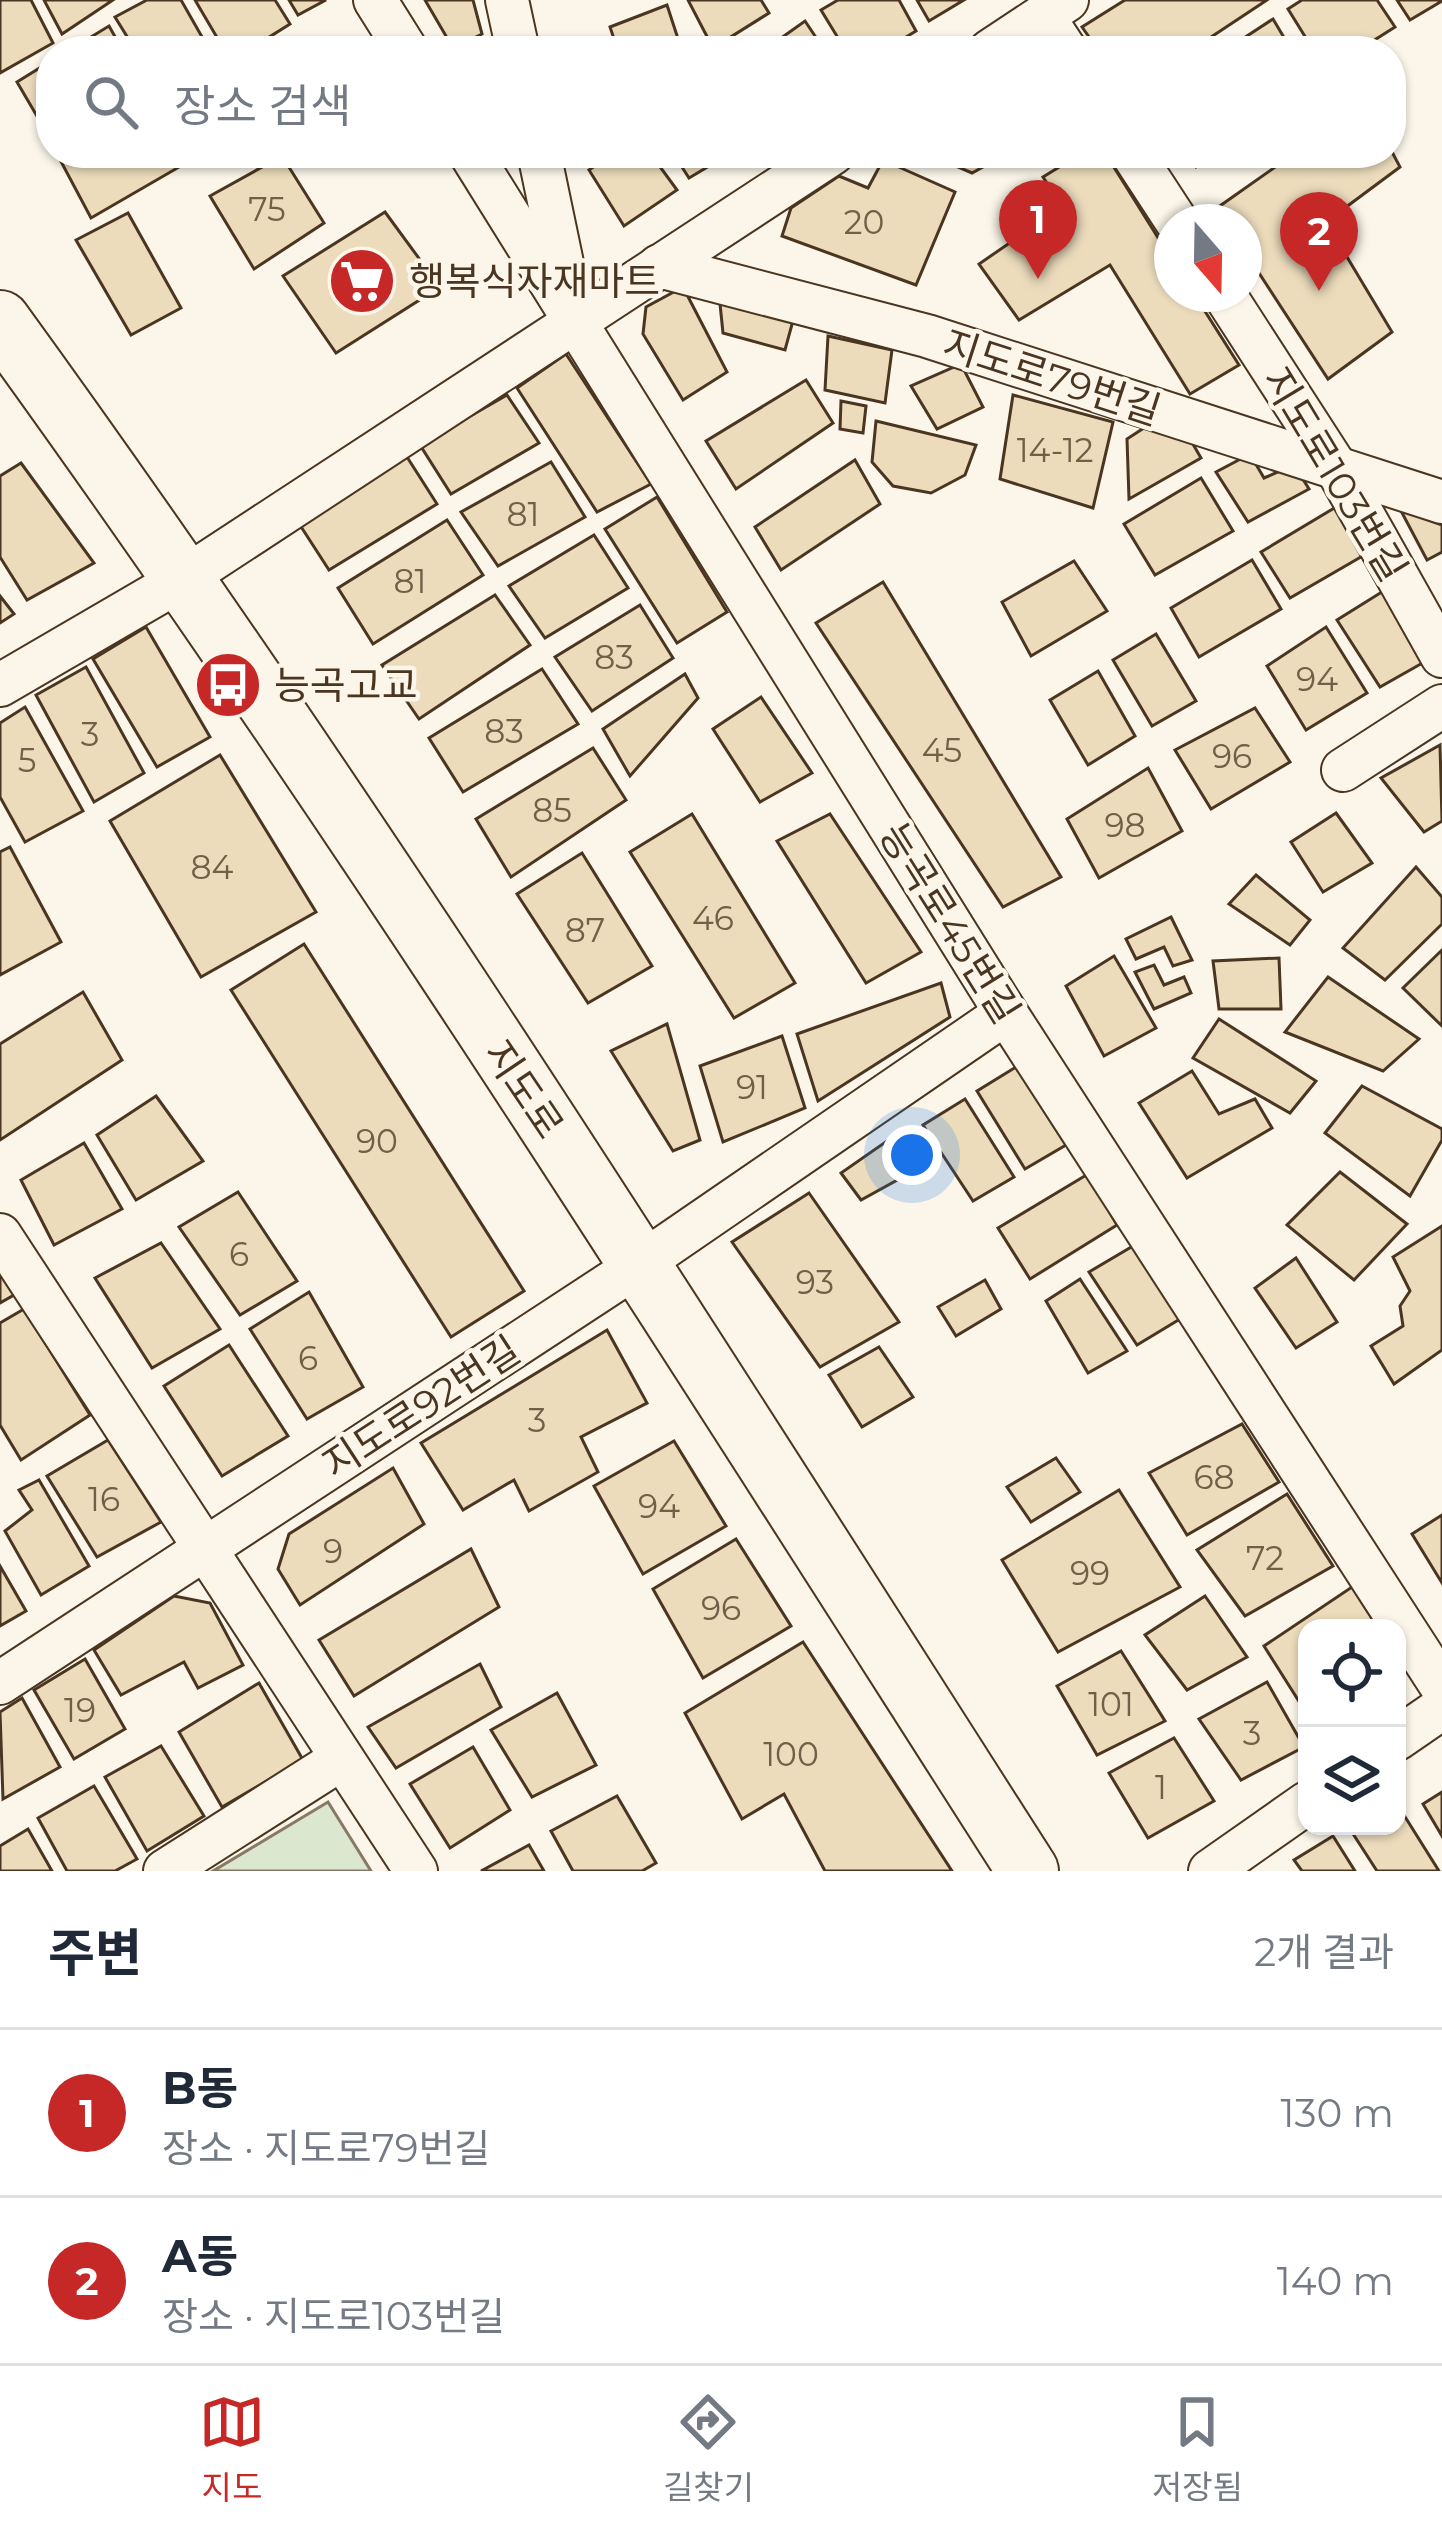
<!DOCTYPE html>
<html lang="ko">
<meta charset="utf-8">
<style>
:root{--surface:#fff;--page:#f2f2f3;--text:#1f2937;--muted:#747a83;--line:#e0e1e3;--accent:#c62828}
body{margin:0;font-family:Montserrat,"Noto Sans KR",sans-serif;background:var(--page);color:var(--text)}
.controls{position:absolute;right:36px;bottom:36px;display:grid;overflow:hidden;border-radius:24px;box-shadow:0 3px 9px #0004}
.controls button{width:108px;height:108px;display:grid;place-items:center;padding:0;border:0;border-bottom:3px solid var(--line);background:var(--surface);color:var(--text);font:60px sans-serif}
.compass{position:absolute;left:1154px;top:204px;width:108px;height:108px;border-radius:50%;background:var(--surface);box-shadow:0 3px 9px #0004;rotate:160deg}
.you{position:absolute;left:912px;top:1155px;width:42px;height:42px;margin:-30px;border:9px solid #fff;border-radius:50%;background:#1a73e8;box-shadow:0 0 0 18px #1a73e833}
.badge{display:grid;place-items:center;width:78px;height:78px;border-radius:50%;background:var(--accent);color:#fff;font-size:39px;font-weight:700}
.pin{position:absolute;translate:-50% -99px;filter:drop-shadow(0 3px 6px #0008)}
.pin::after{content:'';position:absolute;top:63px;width:42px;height:36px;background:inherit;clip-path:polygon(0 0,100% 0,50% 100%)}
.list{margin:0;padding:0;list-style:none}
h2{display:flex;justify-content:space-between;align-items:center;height:156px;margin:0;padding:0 48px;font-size:51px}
h2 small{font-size:39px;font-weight:400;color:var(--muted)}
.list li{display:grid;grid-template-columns:78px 1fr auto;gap:36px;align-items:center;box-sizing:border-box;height:168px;padding:0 48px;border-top:3px solid var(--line)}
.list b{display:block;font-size:45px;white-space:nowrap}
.list p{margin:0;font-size:39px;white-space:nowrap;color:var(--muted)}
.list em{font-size:39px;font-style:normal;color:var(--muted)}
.icon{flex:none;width:66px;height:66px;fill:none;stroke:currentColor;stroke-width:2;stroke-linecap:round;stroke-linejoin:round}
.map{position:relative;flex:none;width:1442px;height:1871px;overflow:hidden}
.search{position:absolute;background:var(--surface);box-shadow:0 3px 9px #0004;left:36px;right:36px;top:36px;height:132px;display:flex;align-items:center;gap:30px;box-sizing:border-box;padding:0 42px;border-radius:48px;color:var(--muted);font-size:45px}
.sheet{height:492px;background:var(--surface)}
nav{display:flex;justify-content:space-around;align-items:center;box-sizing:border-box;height:168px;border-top:3px solid var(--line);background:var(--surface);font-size:33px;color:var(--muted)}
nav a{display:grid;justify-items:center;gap:6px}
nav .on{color:var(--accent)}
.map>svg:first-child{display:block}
.green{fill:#dce7d0;stroke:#887966;stroke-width:3}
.building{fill:#ecdcbc;stroke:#4a3520;stroke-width:3}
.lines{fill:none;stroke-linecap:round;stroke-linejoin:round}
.minor-casing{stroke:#4a3520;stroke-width:46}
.secondary-casing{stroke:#4a3520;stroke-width:64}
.minor{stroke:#fbf6e9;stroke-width:42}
.secondary{stroke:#fbf6e9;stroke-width:60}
.labels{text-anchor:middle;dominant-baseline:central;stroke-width:9;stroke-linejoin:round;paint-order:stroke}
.number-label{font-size:33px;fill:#725f47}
.poi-label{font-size:39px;fill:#4a3520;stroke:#fbf6e9;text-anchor:start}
.street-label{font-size:39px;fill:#4a3520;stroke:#fbf6e9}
</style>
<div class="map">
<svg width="1442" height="1871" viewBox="0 0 1442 1871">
<rect width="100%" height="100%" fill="#fbf6e9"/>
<path class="green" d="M328,1802L371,1871H213Z"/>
<g class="building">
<path d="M0,0H31L53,43L0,73Z"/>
<path d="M44,0H113L62,34Z"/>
<path d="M147,0H181L210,51H136L115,17Z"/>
<path d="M195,0H275L290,24L247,51H225Z"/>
<path d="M289,0H326L298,15Z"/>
<path d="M425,0H473L482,34L453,48Z"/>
<path d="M688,0H761L769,13L713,48Z"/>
<path d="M838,0H899L916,31L883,51H846L821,10Z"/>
<path d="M917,0H964L929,21Z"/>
<path d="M1125,0H1267L1190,51H1099L1082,27Z"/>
<path d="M1302,0H1377L1395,27L1357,51H1314L1288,9Z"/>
<path d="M1397,0H1442V1L1410,20Z"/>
<path d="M667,5L682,51H618L610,27Z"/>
<path d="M1273,19L1292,51H1224Z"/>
<path d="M805,21L825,51H763Z"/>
<path d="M109,26L123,51H68Z"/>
<path d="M51,61V140L17,82Z"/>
<path d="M1391,150L1400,167L1326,222L1392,332L1328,379L1244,250V222H1226L1217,208L1295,153Z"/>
<path d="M181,153L186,163L91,218L57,154Z"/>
<path d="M613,153H650L677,190L624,226L589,170Z"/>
<path d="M673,153H731L689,178Z"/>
<path d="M926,153H1008L972,173Z"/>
<path d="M1082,153H1105L1172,260V294H1194L1239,365L1190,394L1110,265L1019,320L979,264L1062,207L1043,177Z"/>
<path d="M1187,153H1217L1196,167Z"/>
<path d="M282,156L324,223L254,269L210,196Z"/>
<path d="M883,160L955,192L916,285L782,236L791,208L839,176L868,188Z"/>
<path d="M385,212L440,287L336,353L283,276Z"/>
<path d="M128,213L181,308L131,335L76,240Z"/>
<path d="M683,287L727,372L683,400L643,334L646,307Z"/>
<path d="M719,294L794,317L785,350L723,333Z"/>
<path d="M828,336L892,350L885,403L825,390Z"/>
<path d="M566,354L651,484L597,512L517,388Z"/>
<path d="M961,364L983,407L937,429L911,386Z"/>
<path d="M806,380L833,423L736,489L706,441Z"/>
<path d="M507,395L539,443L451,494L420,445Z"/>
<path d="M1013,395L1113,422L1093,508L1000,479Z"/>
<path d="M841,401L866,406L863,433L840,429Z"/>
<path d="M876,421L976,445L965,475L931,493L893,486L872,462Z"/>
<path d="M1147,426L1190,439L1201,458L1129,499L1127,439Z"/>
<path d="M1250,454L1264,478L1294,465L1309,489L1248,522L1216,472Z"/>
<path d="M407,457L437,504L329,570L298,522Z"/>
<path d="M855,460L880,504L781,570L755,527Z"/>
<path d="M551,462L585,517L498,566L461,512Z"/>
<path d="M21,463L94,563L27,600L0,557V476Z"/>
<path d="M1201,478L1233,531L1155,575L1124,524Z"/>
<path d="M657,497L727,612L677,643L605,529Z"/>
<path d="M1336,507L1366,554L1290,598L1261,552Z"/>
<path d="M1400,509L1442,525V552L1427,560Z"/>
<path d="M447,520L483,575L373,644L338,588Z"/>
<path d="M594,535L628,588L545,638L509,586Z"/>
<path d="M1252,560L1281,609L1199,657L1171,608Z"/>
<path d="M1074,561L1107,611L1031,656L1002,602Z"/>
<path d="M883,582L1061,877L1003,907L816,623Z"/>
<path d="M1385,590L1426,661L1380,687L1337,620Z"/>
<path d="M495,595L530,645L419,719L382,665Z"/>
<path d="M0,596L14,614L0,623Z"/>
<path d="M640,605L673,658L592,711L555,657Z"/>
<path d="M146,627L210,737L157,767L93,659Z"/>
<path d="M1326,627L1367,693L1306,730L1267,666Z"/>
<path d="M1156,634L1196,701L1152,726L1113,660Z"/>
<path d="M86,667L144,773L94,802L36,695Z"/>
<path d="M542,669L578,724L463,792L429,738Z"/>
<path d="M1098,671L1135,736L1088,765L1050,700Z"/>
<path d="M685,674L698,698L630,776L603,729Z"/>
<path d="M761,697L812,773L760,802L713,729Z"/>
<path d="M25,707L83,811L25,842L0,797V723Z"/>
<path d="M1255,708L1290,762L1211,809L1175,750Z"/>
<path d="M1440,745L1442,821L1424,832L1381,778Z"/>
<path d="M593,748L626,800L511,877L476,819Z"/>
<path d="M220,755L316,912L201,977L110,821Z"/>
<path d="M1148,768L1182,831L1099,878L1067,819Z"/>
<path d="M1336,813L1372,863L1323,892L1291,842Z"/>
<path d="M692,814L795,983L734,1018L630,852Z"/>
<path d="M830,814L921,952L866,983L777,841Z"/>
<path d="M10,847L61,942L0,975V852Z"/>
<path d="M582,853L652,966L588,1003L517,894Z"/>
<path d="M1416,867L1442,897V924L1385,980L1343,948Z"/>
<path d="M1256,875L1310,920L1290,945L1229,904Z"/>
<path d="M1171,917L1192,960L1173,966L1164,947L1136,959L1126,939Z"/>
<path d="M304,944L524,1291L451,1337L231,990Z"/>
<path d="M1442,950V1026L1403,988Z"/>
<path d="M1114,956L1156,1028L1104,1056L1066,986Z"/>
<path d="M1279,958L1281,1009H1219L1213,961Z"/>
<path d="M1154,965L1164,985L1184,977L1191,993L1154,1009L1135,972Z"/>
<path d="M1328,977L1419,1039L1383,1071L1285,1032Z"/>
<path d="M941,983L950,1017L818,1101L797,1034Z"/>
<path d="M83,992L122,1060L0,1140V1044Z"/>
<path d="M1219,1019L1316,1081L1290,1113L1193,1058Z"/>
<path d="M667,1024L700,1140L673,1151L611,1051Z"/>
<path d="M782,1036L805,1108L723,1142L700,1066Z"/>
<path d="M1016,1067L1066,1145L1025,1169L977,1091Z"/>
<path d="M1192,1071L1219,1114L1255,1099L1272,1128L1187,1178L1139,1103Z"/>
<path d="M1362,1086L1442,1129V1140L1410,1196L1325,1133Z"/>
<path d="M156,1096L203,1161L136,1200L97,1135Z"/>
<path d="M965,1099L1014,1177L973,1201L923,1125Z"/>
<path d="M887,1141L910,1173L861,1200L841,1173Z"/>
<path d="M84,1143L122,1209L54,1245L21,1180Z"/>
<path d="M1340,1172L1407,1224L1354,1280L1287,1225Z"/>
<path d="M1088,1174L1117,1225L1030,1279L998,1228Z"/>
<path d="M238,1192L297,1281L240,1315L179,1227Z"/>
<path d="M809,1193L899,1322L820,1367L732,1242Z"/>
<path d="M1442,1226V1350L1394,1384L1371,1346L1403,1326L1400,1306L1410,1291L1393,1257Z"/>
<path d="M161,1243L220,1329L152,1368L95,1278Z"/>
<path d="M1133,1246L1180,1319L1137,1345L1089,1272Z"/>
<path d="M1296,1258L1337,1322L1296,1348L1255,1288Z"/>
<path d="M0,1273L14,1295L0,1303Z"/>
<path d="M1080,1279L1127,1351L1088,1373L1046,1301Z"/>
<path d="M985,1280L1001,1309L956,1336L938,1307Z"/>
<path d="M309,1292L363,1387L307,1419L250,1329Z"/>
<path d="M24,1309L90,1415L21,1460L0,1425V1323Z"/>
<path d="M607,1330L647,1403L581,1437L598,1472L529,1511L514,1480L463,1510L421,1443Z"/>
<path d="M229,1345L288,1436L222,1476L164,1386Z"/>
<path d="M879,1347L913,1397L862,1427L829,1375Z"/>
<path d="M1242,1424L1279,1482L1187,1535L1149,1473Z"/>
<path d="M108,1440L161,1522L97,1557L47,1476Z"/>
<path d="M674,1441L726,1526L643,1574L594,1486Z"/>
<path d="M1056,1458L1080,1492L1031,1522L1007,1487Z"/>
<path d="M393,1468L424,1524L300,1605L278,1569L289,1534Z"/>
<path d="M39,1480L89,1566L41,1595L5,1531L32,1510L19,1490Z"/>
<path d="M1119,1490L1180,1587L1058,1652L1002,1560Z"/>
<path d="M1287,1494L1333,1566L1245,1616L1197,1550Z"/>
<path d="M1442,1515V1583L1412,1534Z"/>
<path d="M736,1539L791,1626L703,1678L653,1589Z"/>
<path d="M471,1549L499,1607L354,1696L319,1640Z"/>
<path d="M0,1566L26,1611L0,1626Z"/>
<path d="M1352,1587L1378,1628H1307V1714L1264,1646Z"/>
<path d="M174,1596L210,1603L243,1665L198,1688L184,1662L121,1695L94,1650Z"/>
<path d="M1205,1596L1247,1657L1187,1690L1145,1635Z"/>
<path d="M803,1642L952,1871H825L784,1794L742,1819L685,1713Z"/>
<path d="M1121,1651L1165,1721L1097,1755L1057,1686Z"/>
<path d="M85,1659L125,1729L74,1759L34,1690Z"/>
<path d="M480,1664L501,1707L396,1768L368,1727Z"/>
<path d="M1267,1682L1304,1747L1241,1780L1199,1719Z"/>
<path d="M259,1683L303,1760L222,1807L179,1732Z"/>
<path d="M557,1693L596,1765L532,1797L491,1730Z"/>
<path d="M22,1698L60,1767L3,1799L0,1712Z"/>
<path d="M1174,1738L1214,1801L1148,1838L1109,1773Z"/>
<path d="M161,1746L204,1816L147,1851L105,1777Z"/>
<path d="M473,1747L510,1810L450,1848L410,1784Z"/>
<path d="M94,1786L137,1859L115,1871H67L38,1818Z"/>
<path d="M1442,1792V1836L1423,1804Z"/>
<path d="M617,1796L656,1863L642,1871H573L551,1831Z"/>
<path d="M1397,1804L1439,1871H1377L1348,1826H1397Z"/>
<path d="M28,1829L52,1871H0V1846Z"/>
<path d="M1333,1836L1355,1871H1302L1294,1860Z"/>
<path d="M529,1845L544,1871H481Z"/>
</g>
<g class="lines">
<g class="minor-casing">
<g id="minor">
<path d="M375,0L407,51"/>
<path d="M507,0L518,51"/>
<path d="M1043,16L1066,51"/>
<path d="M990,51L1067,0"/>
<path d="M470,153L1006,1013L1442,1687"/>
<path d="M539,153L568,292"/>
<path d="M1132,153L1177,222"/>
<path d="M659,266L927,336L1442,502"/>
<path d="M1224,294L1337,469L1442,656"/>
<path d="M0,685L184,578L833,153"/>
<path d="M1343,770L1442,706"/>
<path d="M0,1235L416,1871"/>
<path d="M0,1683L640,1264L1006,1013"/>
<path d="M1397,1739L1442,1708"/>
<path d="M165,1871L341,1759"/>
<path d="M1210,1871L1307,1803"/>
</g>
</g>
<g class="secondary-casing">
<path id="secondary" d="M0,321C364,823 694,1349 1028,1871"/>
</g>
<use href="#minor" class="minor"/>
<use href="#secondary" class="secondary"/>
</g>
<defs>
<g id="supermarket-disc" transform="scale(3.45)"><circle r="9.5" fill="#c62828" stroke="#fbf6e9"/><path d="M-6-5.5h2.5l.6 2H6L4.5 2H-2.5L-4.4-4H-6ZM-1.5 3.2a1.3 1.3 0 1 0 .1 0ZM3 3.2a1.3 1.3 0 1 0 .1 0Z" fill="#fff"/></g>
<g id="bus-disc" transform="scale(3.45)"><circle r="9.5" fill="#c62828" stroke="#fbf6e9"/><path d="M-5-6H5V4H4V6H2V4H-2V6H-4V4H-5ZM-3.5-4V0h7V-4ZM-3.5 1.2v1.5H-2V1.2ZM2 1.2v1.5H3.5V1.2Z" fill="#fff"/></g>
</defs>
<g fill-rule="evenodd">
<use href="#supermarket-disc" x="362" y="281"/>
<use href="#bus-disc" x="228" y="685"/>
</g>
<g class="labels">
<g class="number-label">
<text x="267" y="209">75</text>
<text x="864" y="222">20</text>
<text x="1055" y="450">14-12</text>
<text x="523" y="514">81</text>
<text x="410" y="581">81</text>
<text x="614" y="657">83</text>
<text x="1317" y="679">94</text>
<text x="504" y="731">83</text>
<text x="90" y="734">3</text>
<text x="942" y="750">45</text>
<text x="1232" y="756">96</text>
<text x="27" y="760">5</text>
<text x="552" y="810">85</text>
<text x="1125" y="825">98</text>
<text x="212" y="867">84</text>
<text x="713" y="918">46</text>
<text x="585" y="930">87</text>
<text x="752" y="1087">91</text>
<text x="377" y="1141">90</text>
<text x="239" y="1254">6</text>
<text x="815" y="1282">93</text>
<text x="308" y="1358">6</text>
<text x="537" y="1420">3</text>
<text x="1214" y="1477">68</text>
<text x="104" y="1499">16</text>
<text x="659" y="1506">94</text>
<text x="333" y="1551">9</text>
<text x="1265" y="1558">72</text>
<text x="1090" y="1573">99</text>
<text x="721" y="1608">96</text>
<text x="1111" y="1704">101</text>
<text x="80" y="1710">19</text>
<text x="1252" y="1733">3</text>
<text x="791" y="1754">100</text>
<text x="1161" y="1787">1</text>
</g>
<g class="poi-label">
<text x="409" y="281">행복식자재마트</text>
<text x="274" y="685">능곡고교</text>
</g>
<g class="street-label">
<text transform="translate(1052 377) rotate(18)">지도로79번길</text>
<text transform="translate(1335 474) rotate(59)">지도로103번길</text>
<text transform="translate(950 923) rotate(58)">능곡로45번길</text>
<text transform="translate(524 1089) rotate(56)">지도로</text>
<text transform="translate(421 1407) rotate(-33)">지도로92번길</text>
</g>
</g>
</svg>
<div class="controls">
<button><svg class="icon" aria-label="locate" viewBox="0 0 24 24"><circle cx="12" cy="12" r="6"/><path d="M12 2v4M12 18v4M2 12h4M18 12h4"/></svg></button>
<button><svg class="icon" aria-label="layers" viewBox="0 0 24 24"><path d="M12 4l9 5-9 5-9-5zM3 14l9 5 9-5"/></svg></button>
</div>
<svg class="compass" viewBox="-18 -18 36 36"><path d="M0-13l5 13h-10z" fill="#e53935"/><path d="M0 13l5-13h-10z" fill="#747a83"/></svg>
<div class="you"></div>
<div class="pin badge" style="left:1038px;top:279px">1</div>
<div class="pin badge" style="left:1319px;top:291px">2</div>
<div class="search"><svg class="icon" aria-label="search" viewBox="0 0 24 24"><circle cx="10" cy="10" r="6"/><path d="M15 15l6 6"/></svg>장소 검색</div>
</div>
<section class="sheet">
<h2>주변<small>2개 결과</small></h2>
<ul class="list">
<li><span class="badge">1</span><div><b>B동</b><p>장소 · 지도로79번길</p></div><em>130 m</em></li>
<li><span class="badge">2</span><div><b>A동</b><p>장소 · 지도로103번길</p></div><em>140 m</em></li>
</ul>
</section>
<nav>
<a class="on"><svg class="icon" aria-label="map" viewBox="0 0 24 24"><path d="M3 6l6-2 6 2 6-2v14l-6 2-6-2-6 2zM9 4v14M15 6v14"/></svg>지도</a>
<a><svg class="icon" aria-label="directions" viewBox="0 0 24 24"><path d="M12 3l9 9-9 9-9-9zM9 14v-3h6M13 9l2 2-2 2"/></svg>길찾기</a>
<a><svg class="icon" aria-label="saved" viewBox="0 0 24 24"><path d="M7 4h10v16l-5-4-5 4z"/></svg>저장됨</a>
</nav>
